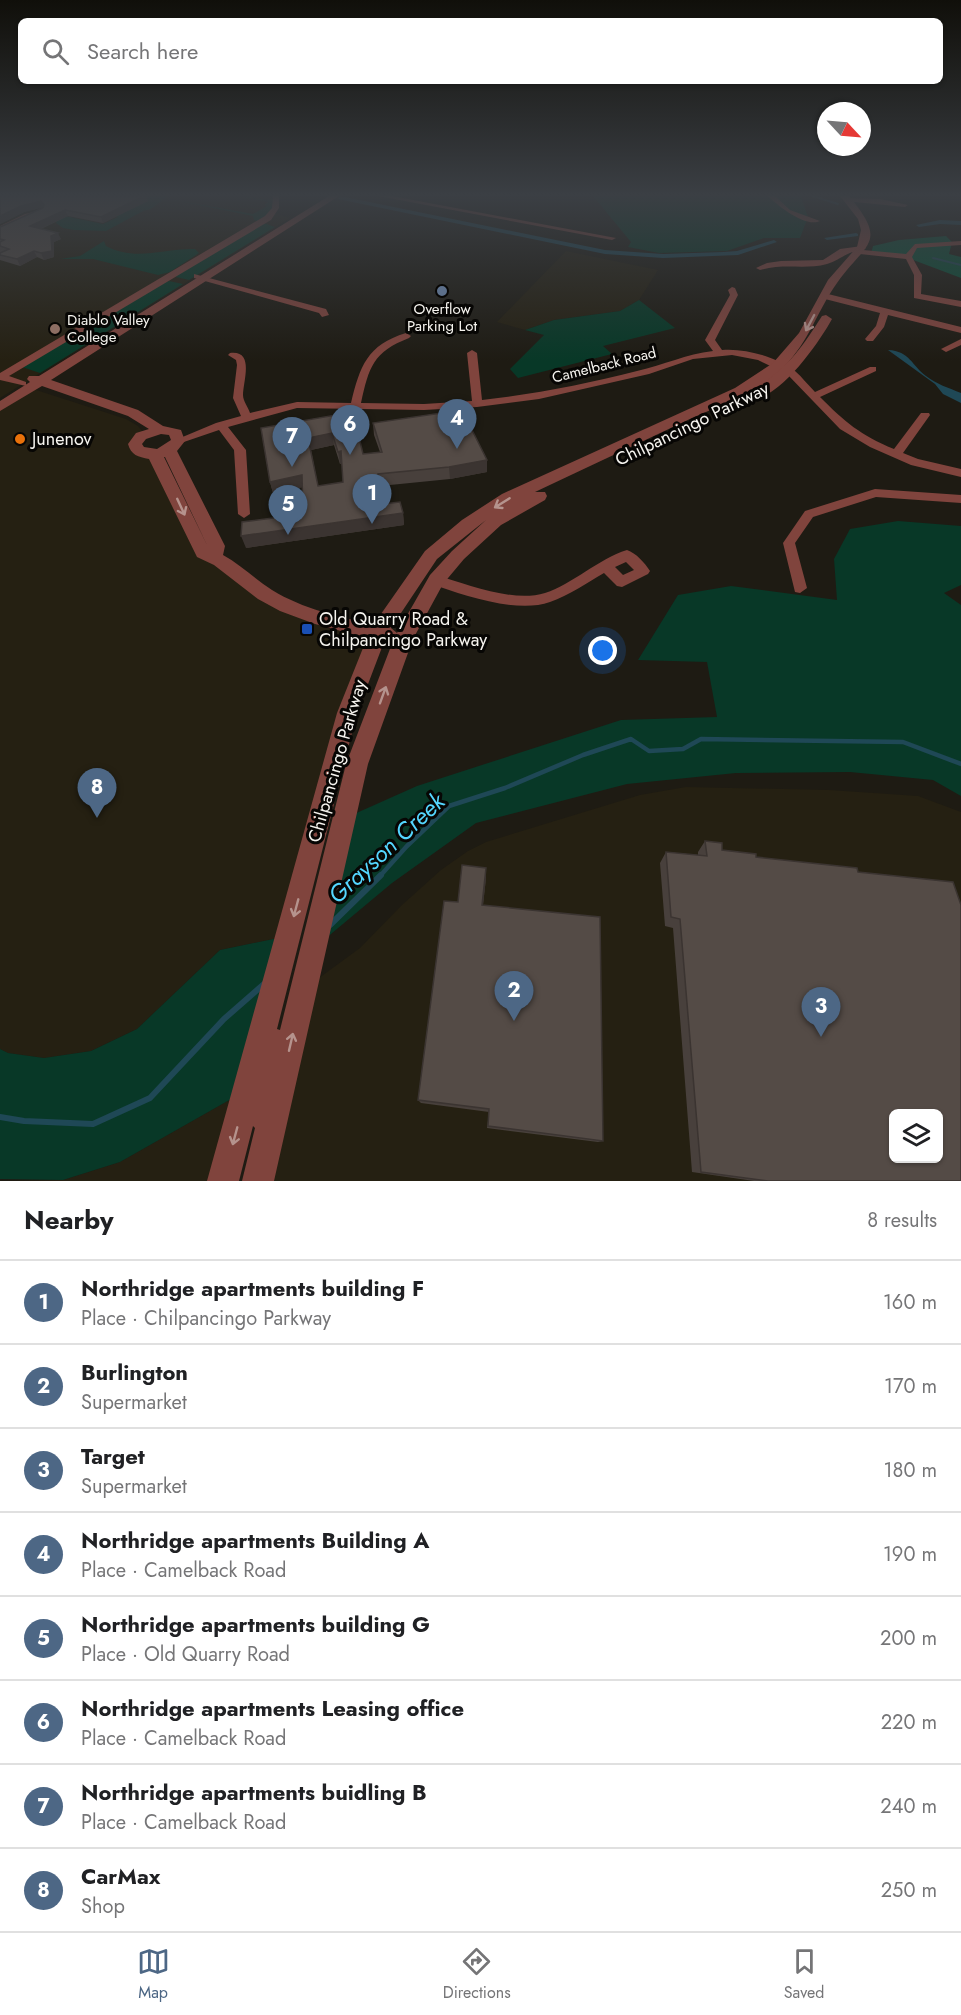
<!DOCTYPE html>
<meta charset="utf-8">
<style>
:root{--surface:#fff;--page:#f2f2f2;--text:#202124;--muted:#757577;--line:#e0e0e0;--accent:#4d6785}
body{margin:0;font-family:Jost,sans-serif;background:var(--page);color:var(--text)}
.controls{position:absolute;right:18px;bottom:18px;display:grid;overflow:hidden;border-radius:9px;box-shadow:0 2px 4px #0004}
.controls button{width:54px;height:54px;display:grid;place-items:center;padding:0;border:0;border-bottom:2px solid var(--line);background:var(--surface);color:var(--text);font:30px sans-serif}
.compass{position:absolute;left:817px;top:102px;width:54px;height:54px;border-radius:50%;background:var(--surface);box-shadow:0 2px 4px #0004;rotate:116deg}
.you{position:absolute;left:603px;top:651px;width:21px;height:21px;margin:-15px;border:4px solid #fff;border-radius:50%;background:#1a73e8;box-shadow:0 0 0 9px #1a73e833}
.badge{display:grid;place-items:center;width:39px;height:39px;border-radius:50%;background:var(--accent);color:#fff;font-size:20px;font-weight:700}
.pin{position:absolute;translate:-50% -50px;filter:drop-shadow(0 2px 3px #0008)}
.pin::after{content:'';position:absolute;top:32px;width:21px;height:18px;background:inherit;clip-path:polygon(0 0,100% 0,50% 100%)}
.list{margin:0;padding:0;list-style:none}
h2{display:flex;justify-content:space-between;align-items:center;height:78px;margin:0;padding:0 24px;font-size:26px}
h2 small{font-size:20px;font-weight:400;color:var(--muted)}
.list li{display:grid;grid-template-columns:39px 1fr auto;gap:18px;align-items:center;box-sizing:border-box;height:84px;padding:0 24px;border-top:2px solid var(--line)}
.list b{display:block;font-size:22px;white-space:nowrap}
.list p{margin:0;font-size:20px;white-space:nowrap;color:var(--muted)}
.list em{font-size:20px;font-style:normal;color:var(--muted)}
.icon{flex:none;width:33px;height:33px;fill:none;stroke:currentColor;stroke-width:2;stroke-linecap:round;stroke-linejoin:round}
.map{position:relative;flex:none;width:961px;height:1181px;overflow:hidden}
.search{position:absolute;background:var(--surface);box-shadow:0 2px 4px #0004;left:18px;right:18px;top:18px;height:66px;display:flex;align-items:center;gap:15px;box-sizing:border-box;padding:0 21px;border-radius:9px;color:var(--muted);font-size:22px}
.sheet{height:750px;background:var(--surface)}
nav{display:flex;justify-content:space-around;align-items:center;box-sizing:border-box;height:84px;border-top:2px solid var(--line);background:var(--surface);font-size:16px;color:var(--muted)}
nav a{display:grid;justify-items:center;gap:3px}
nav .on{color:var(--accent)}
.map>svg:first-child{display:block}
.built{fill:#252012;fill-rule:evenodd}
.green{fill:#083827}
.forest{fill:#094e36}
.water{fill:#1f4856}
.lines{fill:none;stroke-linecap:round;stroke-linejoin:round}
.stream-far2{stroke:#1f4856;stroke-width:2}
.stream-far1{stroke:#1f4856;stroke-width:4.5}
.stream{stroke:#1f4856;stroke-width:6}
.canal{fill:#1f4856;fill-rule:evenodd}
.pedestrian{fill:#80443d;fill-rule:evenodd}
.minor{fill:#80443d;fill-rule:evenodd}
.tertiary{fill:#80443d;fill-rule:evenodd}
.wall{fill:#48403c;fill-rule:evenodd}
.shaded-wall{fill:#3b3431}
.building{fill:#544b46;stroke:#3b3431;stroke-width:1.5;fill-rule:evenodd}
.oneway{stroke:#b5938d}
.service-dot{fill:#5c6f8a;stroke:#070604;stroke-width:2}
.education-dot{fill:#8d6e63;stroke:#070604;stroke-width:2}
.food-dot{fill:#e8710a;stroke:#070604;stroke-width:2}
.transit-dot{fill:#1a4fb4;stroke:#070604;stroke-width:2}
.labels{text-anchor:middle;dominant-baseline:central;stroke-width:6;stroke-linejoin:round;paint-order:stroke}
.far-poi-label{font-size:15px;fill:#f6f4ef;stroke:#070604}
.far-street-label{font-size:15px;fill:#f6f4ef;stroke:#070604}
.street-label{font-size:18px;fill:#f6f4ef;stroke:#070604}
.poi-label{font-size:18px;fill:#f6f4ef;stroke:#070604;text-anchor:start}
.near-water-label{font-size:24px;font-style:italic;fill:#54d6ff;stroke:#070604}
</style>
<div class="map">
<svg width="961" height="1181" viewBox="0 0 961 1181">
<rect width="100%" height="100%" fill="#1e1b13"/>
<g class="built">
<path d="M0,196H276L274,213L290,218L0,398Z"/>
<path d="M566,251L658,270L639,300L620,311L554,320L525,330L497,322Z"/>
<path d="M30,388L126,419L138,426L142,431L141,436L138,440L149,455L203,553L274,600L378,633L288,936L220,950L137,1029L91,1051L44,1058L8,1053L0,1049V407Z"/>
<path d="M686,787L829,790L918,796L961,812V1181H258L304,989L360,948L402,905L441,870L468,851L486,842L640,795ZM894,1114H938V1158H894Z"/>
<path d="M247,1090L223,1181H0L63,1180L120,1162Z"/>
</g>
<g class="green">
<path d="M125,196H168L151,209L143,211L106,231L74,230L63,228L56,223L57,221L51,213L103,224L118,217L64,204Z"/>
<path d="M240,196L267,200L277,197V205L261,222L275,227L189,280L176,277L177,272L259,222L254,220L253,216L169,199L253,214L267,206L264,205L268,202Z"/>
<path d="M593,196H801L808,217L800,238H764L727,251L659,253L628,247L631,242Z"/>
<path d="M104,241L106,246C136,262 163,248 195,249L199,253L170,272L158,275L93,259H60L80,256Z"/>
<path d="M169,281L183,284L40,373L19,366L150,287Z"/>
<path d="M639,300L675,328L603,346L612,354L518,378L510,369L544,335L525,330L554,320L620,311Z"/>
<path d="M898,521L961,526V585L944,593L961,605V796L933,780L850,772L736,773L627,784L476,823L392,883L313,949L343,819L417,786L621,720L717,717L707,662L638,660L678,595L731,586L837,600L834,559L850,529Z"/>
<path d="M288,936L247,1090L120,1162L63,1180L0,1179V1049L8,1053L44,1058L91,1051L137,1029L220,950Z"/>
</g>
<path class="forest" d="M946,236L952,242L949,254L961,257V278L908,258L871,254L873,246L899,240Z"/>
<path class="water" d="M888,350C910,351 912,366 926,376C936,384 949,388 961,393V403L943,394L935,384Z"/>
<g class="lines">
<g class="stream-far2">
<path d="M813,196L838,204"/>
<path d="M933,258L961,265"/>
</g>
<path class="stream-far1" d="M380,876L407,846L449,806L505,788L583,755L631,739L649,751L683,749L701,739L903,742L961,764"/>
<g class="stream">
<path d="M330,925L381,875"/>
<path d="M0,1117L24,1121L93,1124L150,1098L224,1019L264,984"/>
</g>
<g class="canal">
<path d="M340,196L605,250L663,254L723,252L737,251L774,240L777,242L738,255L663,258L605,254L338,199Z"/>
<path d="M940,220L961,221V225L940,224L919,227L916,225Z"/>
<path d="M856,233L858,234V236L827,240L824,238Z"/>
</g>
<path class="pedestrian" d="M42,210L44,211V213L29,216L0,230V226L25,214Z"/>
<g class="minor">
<path d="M273,196H279V208L271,220L9,376L26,382V386L0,380V373L265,216L272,208Z"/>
<path d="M378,196H392L616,238L612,240Z"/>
<path d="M768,196H775L790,210L820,221C806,228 778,206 768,196Z"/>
<path d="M847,198L880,199L908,205L905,207L845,201Z"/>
<path d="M961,241V245L917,248L912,257L922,275L921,294L961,301V307L914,298V275L906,259L860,254L857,251C845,253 838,261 827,264C805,270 784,263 760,270L756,268L767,263L781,261L823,260L840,249L862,246L866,248L863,250L906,254L915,244Z"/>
<path d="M194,274L326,309L329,315L322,317L319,313L194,278Z"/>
<path d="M732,287L735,288L738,295L715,340L722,350C745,348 777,357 795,371C802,377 808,385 815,392L870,367H876V371L820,397C845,422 860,435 894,449L921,413H929L930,415L903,453L918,459L961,469V477L911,465L870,447L840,429L787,374L758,360L732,355L693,359L649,374L539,399L477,407L424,410L297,408L228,427L246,450L250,514L244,518L238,514L234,450L219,430L178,444L173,441L216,423L241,416L233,398L237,365L236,360L228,355L230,353C255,350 243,381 243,395C243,401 248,407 250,413L297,402L351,403C360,366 367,345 406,333L411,336L409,338C373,352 369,367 361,403L424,404L472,401L467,353L472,350L477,353L482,400C535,394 586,384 637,371C664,365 686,354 713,351L705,340L730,295L728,290Z"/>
<path d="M824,293L961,327V333L888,315L884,327L873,341H867L865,339L876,326L880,313L821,298V294Z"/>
<path d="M961,339V345L946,352L941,349Z"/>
<path d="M875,489L961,495V503L876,497L813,517L795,543L807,588L800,593L795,592L783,543L805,511Z"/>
<path d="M627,550C636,553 645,563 650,571L648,574L622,587L617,586L604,573C587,583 569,595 550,602C517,614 463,595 431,584L429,580L436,575C466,584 513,603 545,593C573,584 598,559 627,550ZM626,562L634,570L623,575L615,567Z"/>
</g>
<g class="tertiary">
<path d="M329,196H339L51,380L138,410L163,426L181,430L185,441L177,451L225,546L223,555C241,565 255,579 272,590C303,609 339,617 374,624L425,551L462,520L502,494L735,388L773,363L799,333L828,280L857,247L861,230L858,219L840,196H849C889,244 866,242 837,283C817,311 810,340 784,367C763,389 720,406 692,418C640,443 587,467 535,492H545L547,496L545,500L501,525L464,559L443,584L413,639L368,764L274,1181H242L255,1128L253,1126L239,1181H207L337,713L367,638L315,624L280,611L258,599L214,565L197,557L149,459C138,457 131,455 128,444L136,433L149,429L128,416L42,386L0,411V401L30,382L27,379L29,376H39ZM161,434L169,435L171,440L157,449L144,447L142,444L146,439ZM164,457H165L208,547ZM486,520L452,551L430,575L397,633L391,628L437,559ZM393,641L346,764L280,1030L277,1029L357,713L384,642Z"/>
<path d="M826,315L832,319C820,341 776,406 746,399L744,396L746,393C784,373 799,352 822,316Z"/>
</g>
</g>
<g class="wall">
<path d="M0,196H146L148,201L103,223L68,216L41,229L61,239L54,242V257L44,260L37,257L20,266L0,260V253L1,252H0V227L43,208L44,207L24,212L0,224Z"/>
<path d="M353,412L363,454L380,452L374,435L373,423L487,472L450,479L380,486L382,504L403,513L404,525L246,548L303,514L302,487L273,493L270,482ZM334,445L340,464L342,463L343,482L318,486L311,450Z"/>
<path d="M705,841L722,850L756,857L961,1181H754L692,1172L673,928L665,926L660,863L666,852L698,855V852Z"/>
<path d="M486,878L483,905L603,1141L598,1142L487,1128L489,1112L421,1103L418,1100L458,902Z"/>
</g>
<g class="shaded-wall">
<path d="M144,196H146L148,201L103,223L101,217Z"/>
<path d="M41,201L44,207L24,212L0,224V216L21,206Z"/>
<path d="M65,210L68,216L33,232L30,226Z"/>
<path d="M58,233L61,239L54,242V257L44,260L41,253L51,236Z"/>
<path d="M34,251L37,257L20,266L17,259Z"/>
<path d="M332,433L334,445L311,450L308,438Z"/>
<path d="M341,451L343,463L340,464L338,452Z"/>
<path d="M487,460V472L450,479L449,467Z"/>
<path d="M302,475L305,487L273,493L270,482Z"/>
<path d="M403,513L404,525L246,548L241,536Z"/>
<path d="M486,868V878L482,914V905Z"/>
</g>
<g class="building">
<path d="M0,196H144L101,217L65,210L30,226L58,233L51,236L52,251L41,253L34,251L17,259L0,255V253L9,249L0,246V242L4,240L0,239V227L43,208L44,205L41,201L21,206L0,216Z"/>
<path d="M462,410L487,460L449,467L378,474L382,504L400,502L403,513L241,536L242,522L303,514L302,475L270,482L261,428L353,412L363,454L382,452L373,423ZM332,433L338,452L341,451L343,482L318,486L308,438Z"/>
<path d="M705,841L722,843V850L756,854V857L857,868L858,872L953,882L961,905V1181H768L701,1172L680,919L671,917L666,852L707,856ZM894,1113H939V1158H894Z"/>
<path d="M462,865L486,868L482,905L600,917L603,1141L488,1126L489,1109L418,1100L444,901L458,902Z"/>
</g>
<defs><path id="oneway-shaft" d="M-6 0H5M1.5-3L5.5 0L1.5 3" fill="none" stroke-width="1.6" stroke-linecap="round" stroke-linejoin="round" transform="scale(1.5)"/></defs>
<g class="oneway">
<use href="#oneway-shaft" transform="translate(810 323) rotate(118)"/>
<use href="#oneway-shaft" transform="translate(502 503) rotate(148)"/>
<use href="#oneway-shaft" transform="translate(181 507) rotate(65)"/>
<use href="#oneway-shaft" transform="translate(383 695) rotate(-70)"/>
<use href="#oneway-shaft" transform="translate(296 908) rotate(105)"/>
<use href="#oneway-shaft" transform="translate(291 1042) rotate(-77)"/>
<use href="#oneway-shaft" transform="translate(235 1136) rotate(105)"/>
</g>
<linearGradient id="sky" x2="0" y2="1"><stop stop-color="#100f0a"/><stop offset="0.54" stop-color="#3b3f44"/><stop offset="1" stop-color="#3b3f44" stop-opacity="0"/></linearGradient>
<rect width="961" height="361" fill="url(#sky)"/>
<circle class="service-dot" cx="442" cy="291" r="6"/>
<circle class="education-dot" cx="55" cy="329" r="6"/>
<circle class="food-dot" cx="20" cy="439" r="6"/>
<rect class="transit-dot" x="301" y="623" width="12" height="12" rx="3"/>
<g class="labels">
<g class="far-poi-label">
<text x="442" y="309">Overflow<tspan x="442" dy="17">Parking Lot</tspan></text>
<text x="67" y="320" text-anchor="start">Diablo Valley<tspan x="67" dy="17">College</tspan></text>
</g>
<g class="far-street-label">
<text transform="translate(604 365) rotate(-14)">Camelback Road</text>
</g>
<g class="street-label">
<text transform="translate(692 424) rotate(-26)">Chilpancingo Parkway</text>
<text transform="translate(337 761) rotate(-74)">Chilpancingo Parkway</text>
</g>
<g class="poi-label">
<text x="32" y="439">Junenov</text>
<text x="319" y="619">Old Quarry Road &amp;<tspan x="319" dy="21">Chilpancingo Parkway</tspan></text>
</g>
<g class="near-water-label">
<text transform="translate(386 848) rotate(-43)">Grayson Creek</text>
</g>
</g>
</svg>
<div class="controls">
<button><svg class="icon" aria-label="layers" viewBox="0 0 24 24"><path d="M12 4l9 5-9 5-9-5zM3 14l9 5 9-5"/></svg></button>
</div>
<svg class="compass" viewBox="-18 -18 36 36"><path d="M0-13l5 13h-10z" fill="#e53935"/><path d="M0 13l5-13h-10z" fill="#757577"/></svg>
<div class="you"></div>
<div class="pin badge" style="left:372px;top:524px">1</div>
<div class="pin badge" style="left:514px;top:1021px">2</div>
<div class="pin badge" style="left:821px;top:1037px">3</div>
<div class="pin badge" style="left:457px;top:449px">4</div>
<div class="pin badge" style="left:288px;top:535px">5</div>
<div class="pin badge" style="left:350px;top:455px">6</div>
<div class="pin badge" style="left:292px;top:467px">7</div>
<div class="pin badge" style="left:97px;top:818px">8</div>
<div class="search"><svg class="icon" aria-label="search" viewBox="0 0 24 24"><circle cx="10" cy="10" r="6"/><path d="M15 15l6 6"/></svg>Search here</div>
</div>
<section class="sheet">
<h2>Nearby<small>8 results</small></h2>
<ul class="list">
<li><span class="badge">1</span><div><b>Northridge apartments building F</b><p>Place · Chilpancingo Parkway</p></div><em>160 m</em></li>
<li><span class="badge">2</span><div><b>Burlington</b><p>Supermarket</p></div><em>170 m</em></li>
<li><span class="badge">3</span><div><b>Target</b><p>Supermarket</p></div><em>180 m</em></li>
<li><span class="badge">4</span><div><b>Northridge apartments Building A</b><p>Place · Camelback Road</p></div><em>190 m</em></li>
<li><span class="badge">5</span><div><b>Northridge apartments building G</b><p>Place · Old Quarry Road</p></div><em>200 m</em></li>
<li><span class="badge">6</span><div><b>Northridge apartments Leasing office</b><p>Place · Camelback Road</p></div><em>220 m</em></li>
<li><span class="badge">7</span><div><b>Northridge apartments buidling B</b><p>Place · Camelback Road</p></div><em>240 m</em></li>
<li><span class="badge">8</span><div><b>CarMax</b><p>Shop</p></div><em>250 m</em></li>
</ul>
</section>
<nav>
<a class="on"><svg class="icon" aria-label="map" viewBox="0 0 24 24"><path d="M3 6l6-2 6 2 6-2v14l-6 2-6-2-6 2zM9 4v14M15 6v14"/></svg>Map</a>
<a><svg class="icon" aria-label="directions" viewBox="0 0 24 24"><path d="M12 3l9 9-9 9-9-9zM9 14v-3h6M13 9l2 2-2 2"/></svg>Directions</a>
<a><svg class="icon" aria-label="saved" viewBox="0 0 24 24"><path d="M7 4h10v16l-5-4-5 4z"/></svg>Saved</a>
</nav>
